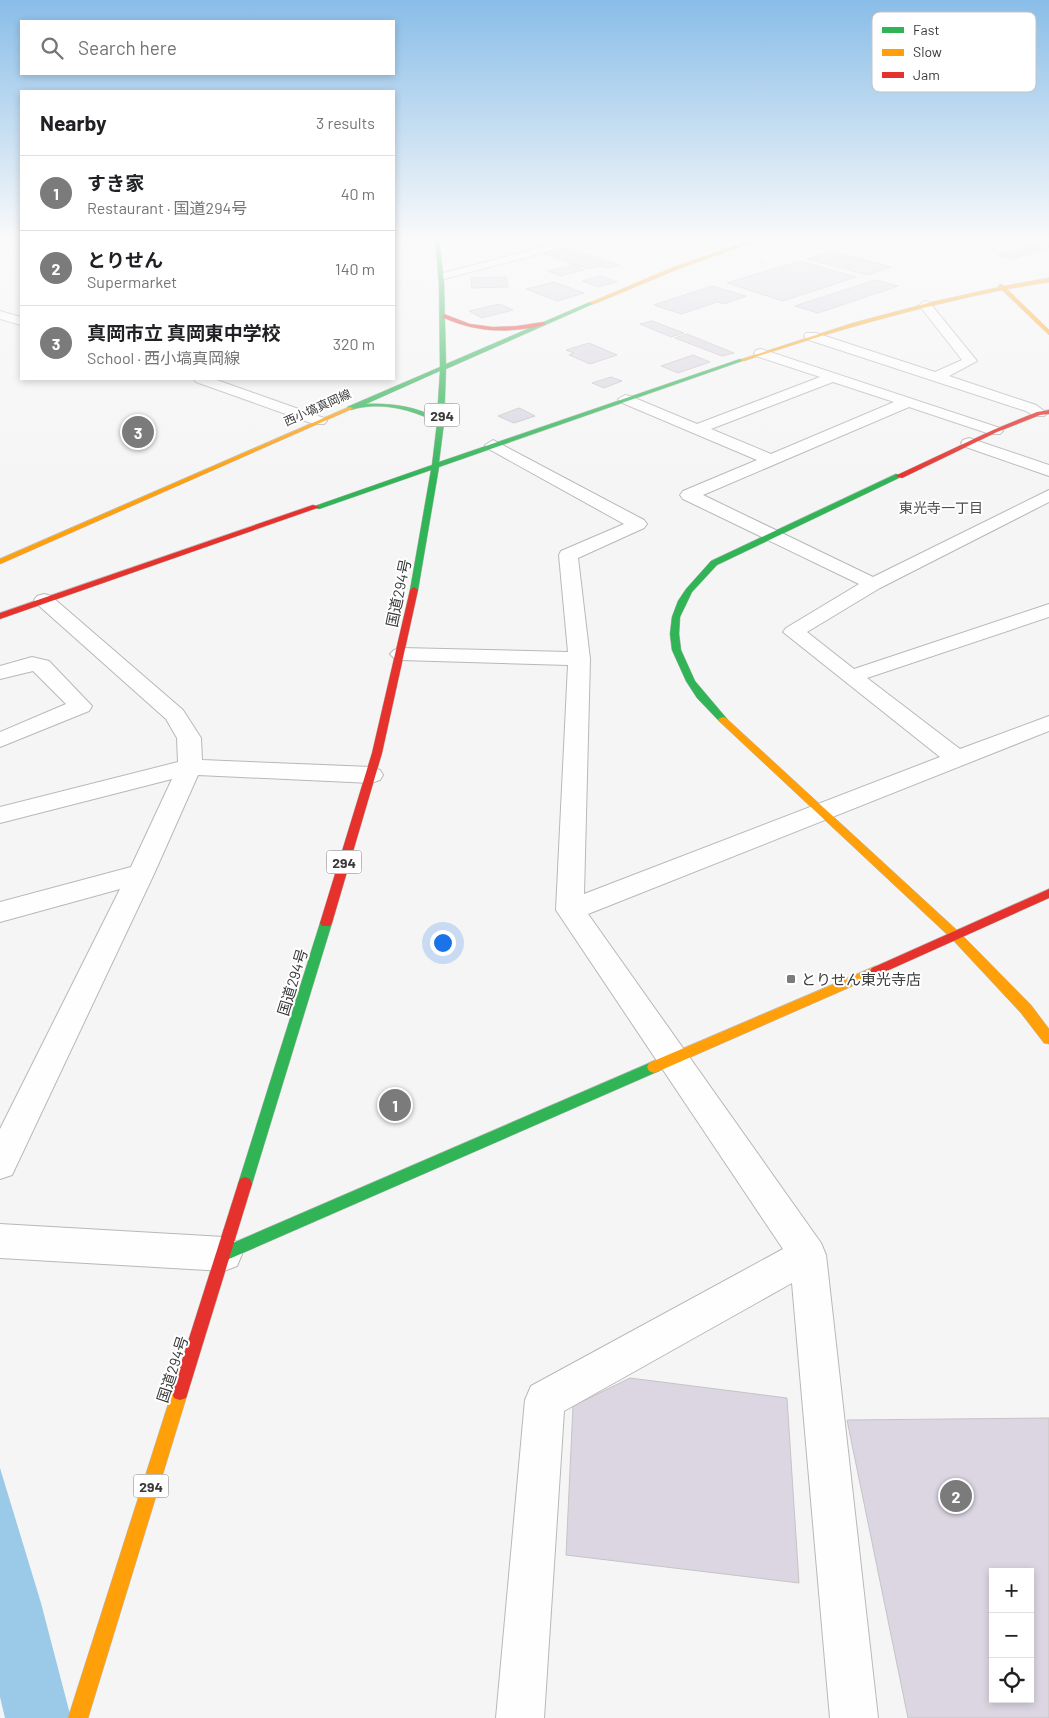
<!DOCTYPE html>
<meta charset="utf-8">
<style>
:root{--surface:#fff;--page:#f2f2f2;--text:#202124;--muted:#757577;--line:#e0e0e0;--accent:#7b7b7c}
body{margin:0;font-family:Barlow,"Noto Sans JP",sans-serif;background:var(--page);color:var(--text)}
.controls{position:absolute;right:15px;bottom:15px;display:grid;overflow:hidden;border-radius:0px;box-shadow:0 2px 8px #0003}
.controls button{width:45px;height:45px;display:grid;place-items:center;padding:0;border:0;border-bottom:1px solid var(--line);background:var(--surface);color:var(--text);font:25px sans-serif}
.you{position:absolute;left:442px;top:942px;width:18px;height:18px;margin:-12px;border:4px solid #fff;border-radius:50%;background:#1a73e8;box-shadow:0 0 0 8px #1a73e833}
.badge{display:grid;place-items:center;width:32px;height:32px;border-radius:50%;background:var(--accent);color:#fff;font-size:16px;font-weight:700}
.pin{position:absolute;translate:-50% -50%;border:2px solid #fff;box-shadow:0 1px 5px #0006}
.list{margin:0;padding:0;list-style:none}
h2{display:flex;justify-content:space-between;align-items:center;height:65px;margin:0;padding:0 20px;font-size:21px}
h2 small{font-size:16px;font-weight:400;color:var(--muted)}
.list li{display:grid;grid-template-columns:32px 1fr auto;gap:15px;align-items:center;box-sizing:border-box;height:75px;padding:0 20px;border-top:1px solid var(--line)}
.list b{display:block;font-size:19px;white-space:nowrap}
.list p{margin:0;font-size:16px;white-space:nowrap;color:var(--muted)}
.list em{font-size:16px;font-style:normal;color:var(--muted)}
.icon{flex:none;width:28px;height:28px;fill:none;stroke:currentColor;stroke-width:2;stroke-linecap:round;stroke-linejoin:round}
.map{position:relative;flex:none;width:1049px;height:1718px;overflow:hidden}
.search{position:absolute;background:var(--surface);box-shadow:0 2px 8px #0003;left:20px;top:20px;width:375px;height:55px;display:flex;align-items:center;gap:12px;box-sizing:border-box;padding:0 18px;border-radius:0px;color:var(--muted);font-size:19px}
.panel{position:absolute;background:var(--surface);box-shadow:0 2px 8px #0003;left:20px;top:90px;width:375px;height:290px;border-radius:0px}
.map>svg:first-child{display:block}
.water{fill:#9bcae8}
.building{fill:#dbd6e2;stroke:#c5c4c5;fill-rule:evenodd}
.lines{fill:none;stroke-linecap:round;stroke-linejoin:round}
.lane-casing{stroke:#b8b8b8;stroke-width:1}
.street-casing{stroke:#b8b8b8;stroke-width:2}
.fast-casing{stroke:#b8b8b8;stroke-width:1}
.slow-casing{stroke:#b8b8b8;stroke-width:1}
.jam-casing{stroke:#b8b8b8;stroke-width:1}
.path{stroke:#dadadb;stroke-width:1;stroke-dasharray:1 2;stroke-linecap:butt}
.lane{fill:#fefefe;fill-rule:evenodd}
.street{fill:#fefefe;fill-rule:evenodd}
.fast{fill:#30b455;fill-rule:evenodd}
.slow{fill:#ff9f0a;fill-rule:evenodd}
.jam{fill:#e5322d;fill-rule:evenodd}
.poi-dot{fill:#7b7b7c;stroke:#fff;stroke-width:2}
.labels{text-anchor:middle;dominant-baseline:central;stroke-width:4;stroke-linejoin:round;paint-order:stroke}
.far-street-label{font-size:12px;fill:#3a3a3b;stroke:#fff}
.shield{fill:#fff;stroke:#757576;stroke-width:1}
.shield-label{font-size:14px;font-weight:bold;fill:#3a3a3b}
.far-neighbourhood-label{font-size:14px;fill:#4b4c4d;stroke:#fff}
.street-label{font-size:15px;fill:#3a3a3b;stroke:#fff}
.poi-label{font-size:15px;fill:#3a3a3b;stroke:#fff;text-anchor:start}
.key{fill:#fff;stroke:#c4c4c4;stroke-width:1}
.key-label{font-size:14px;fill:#3a3a3b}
</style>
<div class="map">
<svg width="1049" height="1718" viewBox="0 0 1049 1718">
<rect width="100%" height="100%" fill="#f5f5f5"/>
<path class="water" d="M0,1468L41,1603L71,1718H5L0,1697Z"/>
<g class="building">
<path d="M617,239H648L631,243Z"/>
<path d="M834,239H863L850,243Z"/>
<path d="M1048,240L1049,248L1012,259L998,255Z"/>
<path d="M568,248L619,265L609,268L601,266L588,269L544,254Z"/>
<path d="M831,251L891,267L868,275L807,259Z"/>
<path d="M800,261L856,277L783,301L727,283Z"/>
<path d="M573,265L584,270L560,276L548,271Z"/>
<path d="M601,276L617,282L598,287L582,281Z"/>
<path d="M506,277L508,287L472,288L471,278Z"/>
<path d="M875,280L898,286L818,313L795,306Z"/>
<path d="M554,282L584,293L557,301L526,289Z"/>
<path d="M712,286L746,296L724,304L717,302L681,314L654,305Z"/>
<path d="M500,304L513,310L482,318L469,311Z"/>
<path d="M652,321L684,333L671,337L640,324Z"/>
<path d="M687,334L734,353L722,356L675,338Z"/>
<path d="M589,343L617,355L590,364L569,355L574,353L566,350Z"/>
<path d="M693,355L710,362L678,373L661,366Z"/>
<path d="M611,377L622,381L604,388L592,383Z"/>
<path d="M519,408L535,416L514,423L498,416Z"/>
<path d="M630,1378L787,1398L799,1583L566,1555L573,1406Z"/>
<path d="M1049,1418V1718H908L847,1420ZM993,1572H1030V1699H993Z"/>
</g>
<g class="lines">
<g class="lane-casing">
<g id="lane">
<path d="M952,239H961L994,248L991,250Z"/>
<path d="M721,250H725L764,262L759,263L721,252Z"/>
</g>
</g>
<g class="street-casing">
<g id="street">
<path d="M394,239H408L394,244Z"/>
<path d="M572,239H589L588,241L444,279L438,276L440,274Z"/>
<path d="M925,301L929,302L977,361L949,376L1036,405L1047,413L1044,416H1034L1026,411L806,339L804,336L806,333H816L935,372L962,360L919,305Z"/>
<path d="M0,311L21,317V325L0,319Z"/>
<path d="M761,349L1000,428L1003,431L1000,434H990L909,407L703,495L873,577L1049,490V502L880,588L807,632L854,669L1049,604V617L867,678L960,749L1049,716V731L588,914L821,1243L826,1255L878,1718H830L792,1283L564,1411L544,1718H496L525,1400L531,1386L783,1249L556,910L568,665L401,660L394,658L390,654L394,650L401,648L568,652L559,555L561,551L624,524L487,448L485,445L493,440L644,520L647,524L644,528L578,558L590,659L584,894L940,757L783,632L786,628L859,584L683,499L680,495L683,491L757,460L620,402L618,399L625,395L630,396L697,424L820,377L756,356L754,353L756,350ZM833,382L894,402L771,454L711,429Z"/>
<path d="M194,379H214L324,418L327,421L324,424H314L196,382Z"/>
<path d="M969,438L1049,465V476L963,446L961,443L963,440Z"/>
<path d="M44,594L51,596L183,710L201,738L202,760L371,767L380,770L383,775L380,780L371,783L198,775L154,874L12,1175L0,1179V1129L120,889L0,922V902L131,867L172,779L0,823V807L178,762L177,738L166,719L37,604L34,600L37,596Z"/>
<path d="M32,657L49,661L92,706L89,711L0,747V732L66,704L33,671L0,679V666Z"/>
<path d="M0,1224L224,1237L237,1242L242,1254L237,1266L224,1271L0,1258Z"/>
</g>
</g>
<g class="fast-casing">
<g id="fast">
<path d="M435,239H439L444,283L446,364L590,302L595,303L446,369L444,423L439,462L740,359L745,360L439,467L418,590L414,593L410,590L431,470L319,509L312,507L432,465L437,423C413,409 378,401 351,410L347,407L440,367L439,283ZM440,371L437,418C415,406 390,403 366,404Z"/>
<path d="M896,474L903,476L717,565L692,592L680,617L679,634L681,650L695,681L728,720L723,723L720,722L697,698L686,681L672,650L670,634L672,617L678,601L686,589L711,561Z"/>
<path d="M326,919L330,920L332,923L252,1184L250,1189L245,1191L240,1189L238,1184L320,923L322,920Z"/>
<path d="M654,1061L659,1063L661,1067L659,1071L229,1259L224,1261L219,1259L216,1254L219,1249Z"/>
</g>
</g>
<g class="slow-casing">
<g id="slow">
<path d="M756,239H762L678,269L594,304L589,303L674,267Z"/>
<path d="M1049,278V282L1007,289L1049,330V335L1002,290C914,308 829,332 744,361L739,360L853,323L932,302L1000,287L998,286L1001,284L1004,286Z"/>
<path d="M349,407L354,408L0,564V559Z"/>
<path d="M723,717L726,718L960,933L1031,1005L1049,1029V1044L1044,1043L1021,1013L952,939L720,722L718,720L720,718Z"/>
<path d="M876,966L880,968L882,971L880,974L659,1071L654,1073L649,1071L647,1067L649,1063Z"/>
<path d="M180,1384L186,1386L188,1392L88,1718H68L172,1392L174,1386Z"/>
</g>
</g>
<g class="jam-casing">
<g id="jam">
<path d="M444,314L470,324L493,327L517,326L543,322L546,324C539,327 530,328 523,329C494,333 468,329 442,317Z"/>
<path d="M1049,410V414L1040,415L997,432L902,478L895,476L993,430L1037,412Z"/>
<path d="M313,505L320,507L0,619V613Z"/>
<path d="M414,587L418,590L382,753L332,923L330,926H322L320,923L372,753L410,590Z"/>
<path d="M1049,889V898L880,974H872L870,971L872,968Z"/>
<path d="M245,1177L250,1179L252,1184L188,1392L186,1398L180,1400L174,1398L172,1392L238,1184L240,1179Z"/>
</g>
</g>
<path class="path" d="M394,287L424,280"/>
<use href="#lane" class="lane"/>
<use href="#street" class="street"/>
<use href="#fast" class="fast"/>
<use href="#slow" class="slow"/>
<use href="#jam" class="jam"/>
</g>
<linearGradient id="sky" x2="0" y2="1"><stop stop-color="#89bde8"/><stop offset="0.5" stop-color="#fafafa"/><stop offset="1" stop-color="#fafafa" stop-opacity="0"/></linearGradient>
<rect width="1049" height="479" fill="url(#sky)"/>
<rect class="poi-dot" x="786" y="974" width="10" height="10" rx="2.5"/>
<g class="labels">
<g class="far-street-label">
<text transform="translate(317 407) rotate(-24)">西小塙真岡線</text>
</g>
<g class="shield">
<rect x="424.5" y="403.5" width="35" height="23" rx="4"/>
<rect x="326.5" y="850.5" width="35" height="23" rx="4"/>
<rect x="133.5" y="1474.5" width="35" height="23" rx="4"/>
</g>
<g class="shield-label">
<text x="442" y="415">294</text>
<text x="344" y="862">294</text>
<text x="151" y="1486">294</text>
</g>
<g class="far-neighbourhood-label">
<text x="941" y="507">東光寺一丁目</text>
</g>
<g class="street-label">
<text transform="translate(398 593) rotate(-78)">国道294号</text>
<text transform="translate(292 982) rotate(-73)">国道294号</text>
<text transform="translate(172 1369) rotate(-72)">国道294号</text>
</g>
<g class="poi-label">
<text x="801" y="979">とりせん東光寺店</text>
</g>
</g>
<rect x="872" y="12" width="164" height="80" rx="8" class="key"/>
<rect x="882" y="27" width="22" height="6" fill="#30b455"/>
<rect x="882" y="49" width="22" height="7" fill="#ff9f0a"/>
<rect x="882" y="72" width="22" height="6" fill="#e5322d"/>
<g class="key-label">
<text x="913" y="35">Fast</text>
<text x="913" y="57">Slow</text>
<text x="913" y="80">Jam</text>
</g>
</svg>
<div class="controls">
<button>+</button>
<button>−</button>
<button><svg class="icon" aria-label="locate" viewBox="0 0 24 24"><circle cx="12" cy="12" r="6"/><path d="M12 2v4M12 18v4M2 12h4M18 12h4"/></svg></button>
</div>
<div class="you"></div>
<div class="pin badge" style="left:395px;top:1105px">1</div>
<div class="pin badge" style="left:956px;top:1496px">2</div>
<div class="pin badge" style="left:138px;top:432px">3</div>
<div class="search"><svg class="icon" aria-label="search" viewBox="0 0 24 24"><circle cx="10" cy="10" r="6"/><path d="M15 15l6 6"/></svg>Search here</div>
<section class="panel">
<h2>Nearby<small>3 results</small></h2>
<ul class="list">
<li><span class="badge">1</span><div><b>すき家</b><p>Restaurant · 国道294号</p></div><em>40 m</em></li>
<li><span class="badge">2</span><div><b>とりせん</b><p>Supermarket</p></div><em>140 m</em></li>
<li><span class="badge">3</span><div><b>真岡市立 真岡東中学校</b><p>School · 西小塙真岡線</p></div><em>320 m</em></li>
</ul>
</section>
</div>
